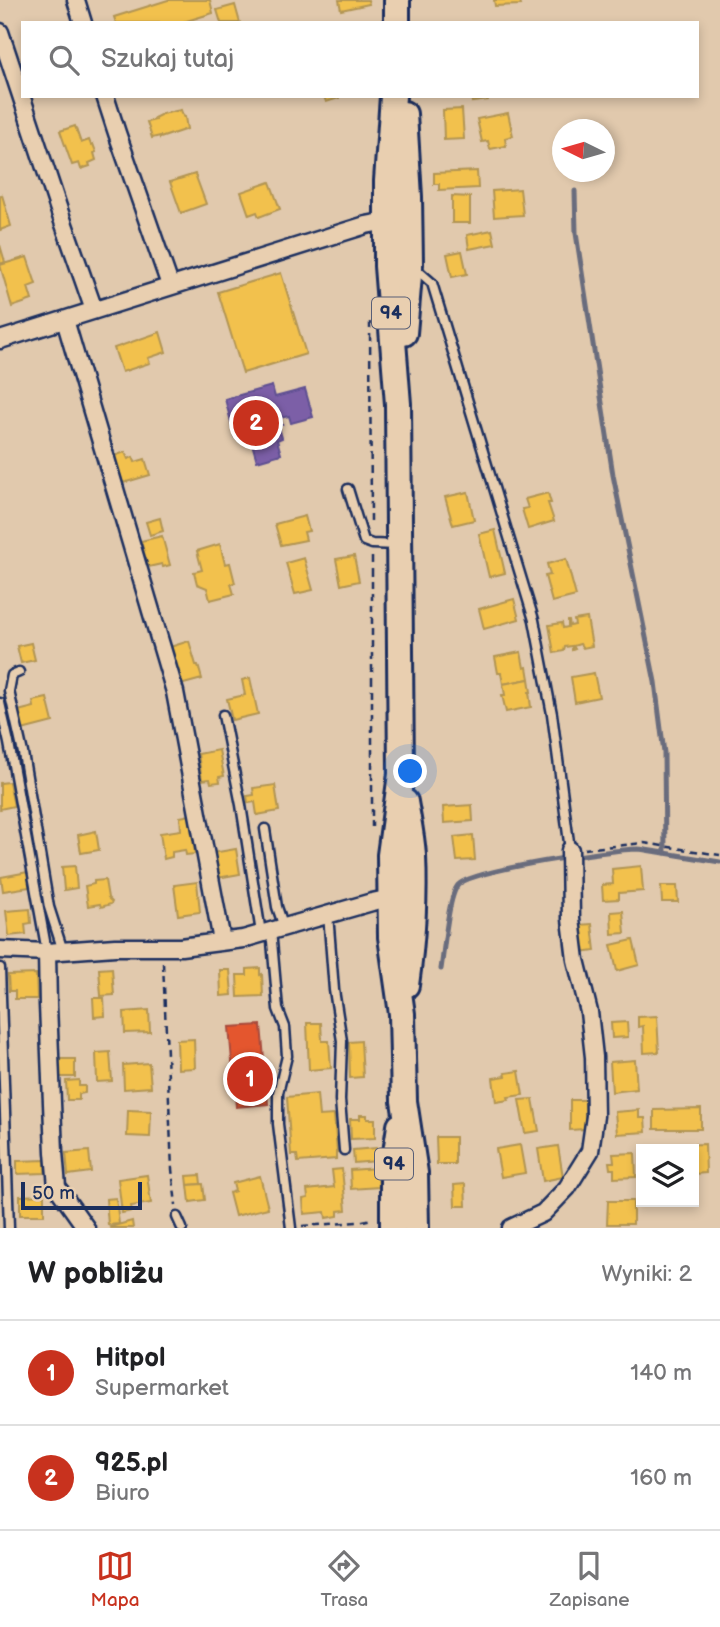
<!DOCTYPE html>
<html lang="pl">
<meta charset="utf-8">
<style>
:root{--surface:#fff;--page:#f2f2f2;--text:#202124;--muted:#757577;--line:#e0e0e0;--accent:#c8321e}
body{margin:0;font-family:"Balsamiq Sans",sans-serif;background:var(--page);color:var(--text)}
.controls{position:absolute;right:21px;bottom:21px;display:grid;overflow:hidden;border-radius:0px;box-shadow:0 4px 10px #0003}
.controls button{width:63px;height:63px;display:grid;place-items:center;padding:0;border:0;border-bottom:2px solid var(--line);background:var(--surface);color:var(--text);font:35px sans-serif}
.compass{position:absolute;left:552px;top:119px;width:63px;height:63px;border-radius:50%;background:var(--surface);box-shadow:0 4px 10px #0003;rotate:275deg}
.scale{position:absolute;left:21px;bottom:18px;width:121px;box-sizing:border-box;padding-left:7px;border:4px solid #1b2f5e;border-top:0;font-size:19px;line-height:24px;white-space:nowrap;color:#1b2f5e;-webkit-text-stroke:5px #e9cfb0;paint-order:stroke}
.you{position:absolute;left:411px;top:772px;width:24px;height:24px;margin:-18px;border:5px solid #fff;border-radius:50%;background:#1a73e8;box-shadow:0 0 0 10px #1a73e833}
.badge{display:grid;place-items:center;width:46px;height:46px;border-radius:50%;background:var(--accent);color:#fff;font-size:23px;font-weight:700}
.pin{position:absolute;translate:-50% -50%;border:4px solid #fff;box-shadow:0 2px 7px #0006}
.list{margin:0;padding:0;list-style:none}
h2{display:flex;justify-content:space-between;align-items:center;height:91px;margin:0;padding:0 28px;font-size:30px}
h2 small{font-size:23px;font-weight:400;color:var(--muted)}
.list li{display:grid;grid-template-columns:46px 1fr auto;gap:21px;align-items:center;box-sizing:border-box;height:105px;padding:0 28px;border-top:2px solid var(--line)}
.list b{display:block;font-size:26px;white-space:nowrap}
.list p{margin:0;font-size:23px;white-space:nowrap;color:var(--muted)}
.list em{font-size:23px;font-style:normal;color:var(--muted)}
.icon{flex:none;width:38px;height:38px;fill:none;stroke:currentColor;stroke-width:2;stroke-linecap:round;stroke-linejoin:round}
.map{position:relative;flex:none;width:720px;height:1228px;overflow:hidden}
.search{position:absolute;background:var(--surface);box-shadow:0 4px 10px #0003;left:21px;right:21px;top:21px;height:77px;display:flex;align-items:center;gap:18px;box-sizing:border-box;padding:0 24px;border-radius:0px;color:var(--muted);font-size:26px}
.sheet{height:301px;background:var(--surface)}
nav{display:flex;justify-content:space-around;align-items:center;box-sizing:border-box;height:98px;border-top:2px solid var(--line);background:var(--surface);font-size:19px;color:var(--muted)}
nav a{display:grid;justify-items:center;gap:4px}
nav .on{color:var(--accent)}
.map>svg:first-child{display:block}
.homes{fill:#f2c14e;stroke:#b29553;stroke-width:2}
.shops{fill:#e4572e;stroke:#a84b3c;stroke-width:2}
.offices{fill:#7b5ea7;stroke:#5e5091;stroke-width:2}
.lines{fill:none;stroke-linecap:round;stroke-linejoin:round}
.stream{stroke:#696c7d;stroke-width:5}
.lane-casing{stroke:#1b2f5e;stroke-width:13}
.street-casing{stroke:#1b2f5e;stroke-width:21}
.primary-casing{stroke:#1b2f5e;stroke-width:30}
.path{stroke:#1b2f5e;stroke-width:2.5;stroke-dasharray:7 5;stroke-linecap:butt}
.lane{stroke:#e9cfb0;stroke-width:8}
.street{stroke:#e9cfb0;stroke-width:16}
.primary{stroke:#e9cfb0;stroke-width:24}
.labels{text-anchor:middle;dominant-baseline:central;stroke-width:7;stroke-linejoin:round;paint-order:stroke}
.shield{fill:#e9cfb0;stroke:#595f77;stroke-width:2}
.shield-label{font-size:19px;font-weight:bold;fill:#1b2f5e}
</style>
<div class="map">
<svg width="720" height="1228" viewBox="0 0 720 1228">
<rect width="100%" height="100%" fill="#e1c9ad"/>
<filter id="ink" filterUnits="userSpaceOnUse"><feTurbulence type="fractalNoise" baseFrequency=".0143" numOctaves="2"/><feDisplacementMap in="SourceGraphic" scale="14" xChannelSelector="R" yChannelSelector="G"/><feConvolveMatrix kernelMatrix="1 2 1 2 8 2 1 2 1" color-interpolation-filters="sRGB"/></filter>
<g filter="url(#ink)">
<g class="homes">
<path d="M168,0H210L213,13L180,23H116L114,17Z"/>
<path d="M339,0H368L369,4L341,10Z"/>
<path d="M494,0H520L521,5L495,6Z"/>
<path d="M235,5L240,23H221L217,10Z"/>
<path d="M324,96H339V98L326,102Z"/>
<path d="M472,96H488V100L472,102Z"/>
<path d="M462,109L464,139L444,140L443,110Z"/>
<path d="M181,110L183,116L185,117L187,129L160,138V136L152,138L147,122L155,120L154,118L162,114Z"/>
<path d="M508,113L513,136L505,138L506,146L490,149L488,141L482,142L477,119Z"/>
<path d="M75,126L81,143L89,140L91,145L93,144L96,152L94,153L96,160L89,163L90,166L81,169L79,163L72,165L60,131Z"/>
<path d="M477,171L478,188L439,190V184H434V173Z"/>
<path d="M195,174L206,204L181,213L170,182Z"/>
<path d="M270,182L280,209L259,217L257,212L249,215L241,192Z"/>
<path d="M520,189L523,215L494,217L492,191Z"/>
<path d="M2,195L11,226L0,230V196Z"/>
<path d="M452,196L470,197V223H452Z"/>
<path d="M492,230L495,244L469,249L467,235Z"/>
<path d="M0,245L5,262L0,264Z"/>
<path d="M462,251L467,274L452,277L447,254Z"/>
<path d="M27,257L36,284L28,287L32,300L12,307L0,265Z"/>
<path d="M281,273L306,354L243,373L218,292Z"/>
<path d="M160,332L166,352L148,358L150,363L122,372L114,348Z"/>
<path d="M125,452L128,459L133,457L135,462L145,459L150,475L123,483L114,456Z"/>
<path d="M468,492L474,520L453,525L445,497Z"/>
<path d="M548,493L551,503H548L554,521L528,529L522,509L528,508L525,499Z"/>
<path d="M305,516L309,531L304,532L306,540L281,545L275,524Z"/>
<path d="M160,518L163,531L150,535L146,522Z"/>
<path d="M495,530L505,573L489,577L479,534Z"/>
<path d="M162,536L170,565L163,567L162,564L148,567L141,541Z"/>
<path d="M220,544L225,564L230,563L235,583L231,584L234,594L210,600L207,588L197,584L194,572L202,570L197,551Z"/>
<path d="M354,556L359,581L341,585L336,559Z"/>
<path d="M304,558L313,590L295,594L286,563Z"/>
<path d="M566,559L576,596L552,602L545,576L550,575L547,564Z"/>
<path d="M514,599L519,619L484,629L479,609Z"/>
<path d="M587,618L592,646L583,648L580,644L573,646L575,649L572,650V646L565,647L564,651L554,653L549,625L562,623L563,628L568,627V621H569L570,626L575,625L574,620Z"/>
<path d="M189,641L196,665H198L202,679L180,685L170,647Z"/>
<path d="M31,643L35,660L21,663L17,646Z"/>
<path d="M521,652L524,668L527,667L529,679L503,684L501,673H498L495,657Z"/>
<path d="M594,673L599,697L575,702L571,677Z"/>
<path d="M250,678L258,714L232,720L227,699L245,695L242,680Z"/>
<path d="M529,679L531,692H529L531,707L506,712L502,695H505L503,684Z"/>
<path d="M47,698L53,722L22,730L18,711L34,707L33,701Z"/>
<path d="M219,750L224,776L219,777L220,782L211,783L210,779L202,780L198,754Z"/>
<path d="M9,782L14,806L0,809V783Z"/>
<path d="M275,785L279,811L257,815L255,802L248,803L247,796L254,795L253,788Z"/>
<path d="M472,805L473,821L444,823L443,807Z"/>
<path d="M190,815L195,854L186,855L185,850L172,852V857L164,859L160,833L181,830L180,817Z"/>
<path d="M96,831L99,850L81,853L78,835Z"/>
<path d="M473,835L475,860L457,861L454,837Z"/>
<path d="M236,849L240,874L217,878L212,853Z"/>
<path d="M75,866L77,888L64,890L62,867Z"/>
<path d="M641,866L643,891L619,893V899L603,900L602,885L613,884L612,869Z"/>
<path d="M28,872L30,887L3,891L1,877Z"/>
<path d="M105,880L108,898L112,902L111,904L101,907L100,904L88,906L85,886L94,884V881Z"/>
<path d="M197,882L200,912L178,915L174,885Z"/>
<path d="M661,886H677L678,902H662Z"/>
<path d="M30,909L31,923L25,924L26,934L9,936L6,911Z"/>
<path d="M623,911L625,933L612,934L611,912Z"/>
<path d="M592,924L595,951L581,953L578,925Z"/>
<path d="M633,940L639,965L617,971L611,945Z"/>
<path d="M112,968L114,995L101,996L99,969Z"/>
<path d="M260,968V975L262,974L263,996L238,997L237,975H247V969Z"/>
<path d="M220,970H230L232,995L221,996Z"/>
<path d="M36,974L37,999H15V991H9L8,975Z"/>
<path d="M93,998H104L105,1016L94,1017Z"/>
<path d="M149,1010L150,1032L125,1033L124,1012Z"/>
<path d="M657,1016L659,1052L644,1053L643,1026L638,1027V1017Z"/>
<path d="M627,1022L628,1037L612,1038L611,1023Z"/>
<path d="M307,1023H321L322,1041H329L331,1068L309,1070Z"/>
<path d="M194,1039L195,1068L178,1069L177,1040Z"/>
<path d="M361,1041L363,1077L350,1078L349,1042Z"/>
<path d="M110,1052L112,1081L97,1082L96,1053Z"/>
<rect x="56" y="1059" width="19" height="18"/>
<path d="M635,1060L637,1089L612,1092L610,1062Z"/>
<path d="M149,1063L151,1087L124,1089L123,1065Z"/>
<path d="M519,1071L523,1095L508,1097L509,1100L496,1102L493,1078L506,1076L505,1073Z"/>
<path d="M79,1080V1086H85V1093L79,1094V1100H67L66,1081Z"/>
<path d="M317,1094L319,1116L334,1115L337,1152H336V1159L298,1162L297,1155H291L287,1097Z"/>
<path d="M533,1099L539,1131L525,1133L519,1100Z"/>
<path d="M570,1100H585V1129L570,1130Z"/>
<path d="M701,1109V1129H654V1110Z"/>
<path d="M128,1110L151,1111L150,1137L127,1136Z"/>
<path d="M639,1110V1118H645L646,1132L617,1134L615,1112Z"/>
<path d="M360,1115H367V1119H375V1138L351,1139L350,1119H360Z"/>
<path d="M436,1137H455V1164H437Z"/>
<path d="M705,1144L706,1173L694,1174V1149H678V1145Z"/>
<path d="M520,1145L525,1173L501,1177L496,1149Z"/>
<path d="M558,1146L563,1177L543,1181L538,1149Z"/>
<path d="M376,1148L377,1161L354,1163L353,1150Z"/>
<path d="M89,1151L91,1172L68,1175L66,1153Z"/>
<path d="M635,1153L636,1177L614,1178V1169H610L609,1162H614L613,1154Z"/>
<path d="M45,1160V1173L17,1174V1161Z"/>
<path d="M377,1168L379,1187L351,1189L350,1170Z"/>
<path d="M342,1169L346,1210L338,1211V1216L326,1218L325,1212L304,1214L303,1199L308,1198L307,1190L334,1187L332,1170Z"/>
<path d="M147,1175L151,1203L131,1206L132,1211L122,1213L118,1179Z"/>
<path d="M200,1175L201,1184L188,1185L187,1176Z"/>
<path d="M260,1176L268,1208L235,1216L229,1193L235,1191L233,1183Z"/>
<path d="M203,1184L205,1200L190,1202L188,1185Z"/>
<path d="M465,1184L466,1206H455L454,1185Z"/>
<path d="M44,1195V1215H20V1196Z"/>
<path d="M116,1198L119,1224L108,1225L106,1199Z"/>
<path d="M608,1201H633V1224H607Z"/>
<path d="M132,1221L133,1228H111L110,1227Z"/>
</g>
<path class="shops" d="M261,1025L268,1104L236,1107L229,1027Z"/>
<path class="offices" d="M272,386L275,397L305,389L313,417L291,423L289,416L280,418L282,424H278L282,438L277,440L281,454L257,461L249,433L235,437L225,399Z"/>
<g class="lines">
<g class="stream">
<path d="M575,191L576,233L613,475L655,682L664,753L665,853L720,862"/>
<path d="M441,969C444,951 448,897 458,885C471,870 614,849 638,849C647,850 657,852 665,853"/>
</g>
<g class="lane-casing">
<g id="lane">
<path d="M416,269L432,283L534,620L552,714L570,850"/>
<path d="M348,489L364,541L372,544L397,545"/>
<path d="M19,672L12,675L9,691L23,753L49,907L63,951"/>
<path d="M0,703L9,743L47,952"/>
<path d="M223,715L241,805L261,933"/>
<path d="M265,829L277,907L284,927"/>
<path d="M328,914L334,990L342,1041L340,1100L344,1150"/>
<path d="M271,930L278,1009L285,1027L287,1056L278,1093V1124L291,1228"/>
<path d="M0,968L9,1228"/>
<path d="M177,1217L182,1228"/>
</g>
</g>
<g class="street-casing">
<g id="street">
<path d="M76,0L83,23"/>
<path d="M0,32L60,213L94,310"/>
<path d="M105,96L117,133L170,285"/>
<path d="M65,320L175,692L222,941"/>
<path d="M0,340L366,225L387,221L394,215"/>
<path d="M0,950L47,952L115,947H181L243,939L372,902L391,898L395,893"/>
<path d="M47,952L48,1005L54,1152L57,1187L86,1228"/>
<path d="M511,1228L543,1213L567,1188L590,1151L595,1116L594,1057L589,1012L576,960L571,919L570,850"/>
</g>
</g>
<g class="primary-casing">
<g id="primary">
<path d="M397,23V0"/>
<path d="M393,96L387,181V266L398,404L401,774L390,855L391,937L402,1014L404,1101L415,1173L416,1228"/>
<path d="M404,114L409,197L410,264L404,333"/>
<path d="M405,802C408,820 412,838 413,856C415,899 412,942 406,985"/>
<path d="M393,1228V1172L400,1126"/>
</g>
</g>
<g class="path">
<path d="M370,322L371,522"/>
<path d="M372,557V827"/>
<path d="M584,849L644,843L720,855"/>
<path d="M163,963L172,1169L176,1205"/>
<path d="M302,1226L358,1222L372,1219"/>
</g>
<use href="#lane" class="lane"/>
<use href="#street" class="street"/>
<use href="#primary" class="primary"/>
</g>
</g>
<g class="labels">
<g class="shield">
<rect x="372" y="297.5" width="38" height="31" rx="5"/>
<rect x="375" y="1148.5" width="38" height="31" rx="5"/>
</g>
<g class="shield-label">
<text x="391" y="313">94</text>
<text x="394" y="1164">94</text>
</g>
</g>
</svg>
<div class="controls">
<button><svg class="icon" aria-label="layers" viewBox="0 0 24 24"><path d="M12 4l9 5-9 5-9-5zM3 14l9 5 9-5"/></svg></button>
</div>
<svg class="compass" viewBox="-18 -18 36 36"><path d="M0-13l5 13h-10z" fill="#e53935"/><path d="M0 13l5-13h-10z" fill="#757577"/></svg>
<div class="scale">50 m</div>
<div class="you"></div>
<div class="pin badge" style="left:250px;top:1079px">1</div>
<div class="pin badge" style="left:256px;top:423px">2</div>
<div class="search"><svg class="icon" aria-label="search" viewBox="0 0 24 24"><circle cx="10" cy="10" r="6"/><path d="M15 15l6 6"/></svg>Szukaj tutaj</div>
</div>
<section class="sheet">
<h2>W pobliżu<small>Wyniki: 2</small></h2>
<ul class="list">
<li><span class="badge">1</span><div><b>Hitpol</b><p>Supermarket</p></div><em>140 m</em></li>
<li><span class="badge">2</span><div><b>925.pl</b><p>Biuro</p></div><em>160 m</em></li>
</ul>
</section>
<nav>
<a class="on"><svg class="icon" aria-label="map" viewBox="0 0 24 24"><path d="M3 6l6-2 6 2 6-2v14l-6 2-6-2-6 2zM9 4v14M15 6v14"/></svg>Mapa</a>
<a><svg class="icon" aria-label="directions" viewBox="0 0 24 24"><path d="M12 3l9 9-9 9-9-9zM9 14v-3h6M13 9l2 2-2 2"/></svg>Trasa</a>
<a><svg class="icon" aria-label="saved" viewBox="0 0 24 24"><path d="M7 4h10v16l-5-4-5 4z"/></svg>Zapisane</a>
</nav>
